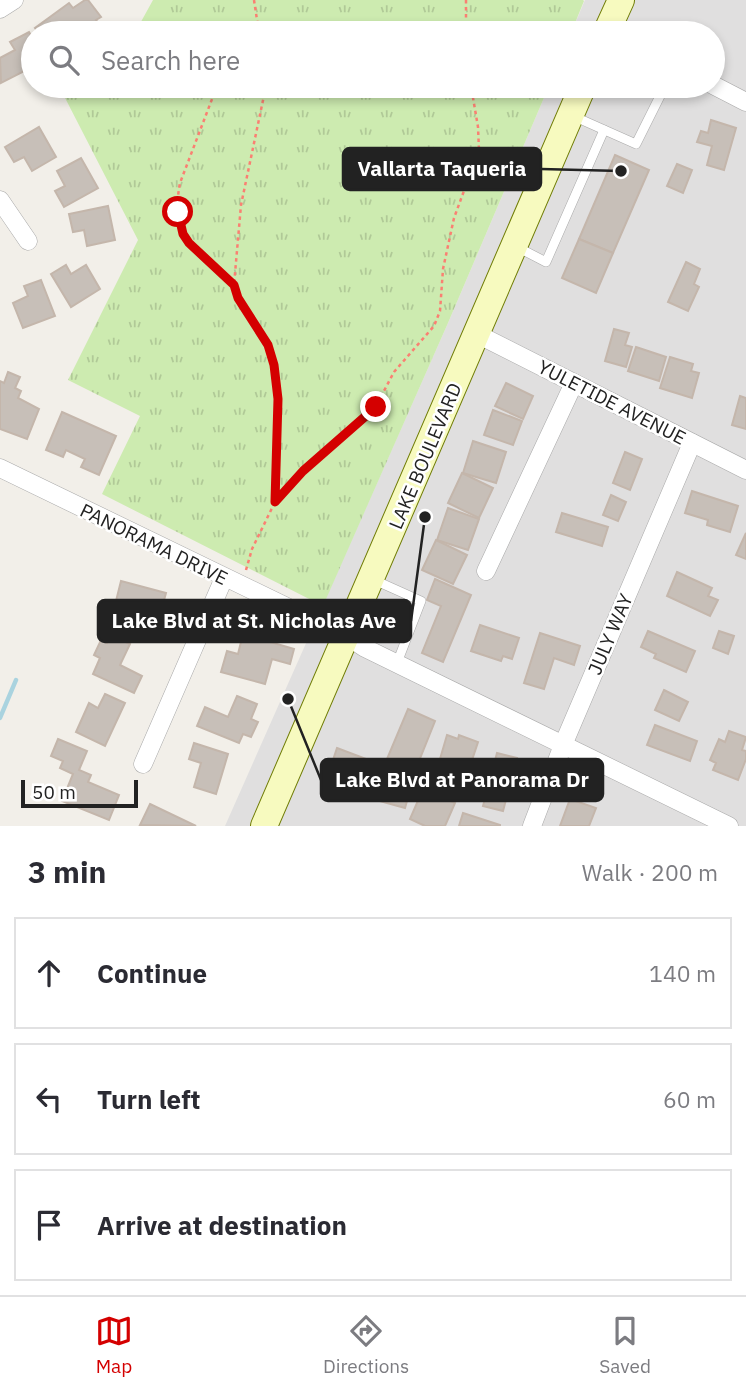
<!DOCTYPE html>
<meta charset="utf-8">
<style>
:root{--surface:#fff;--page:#f7f7f7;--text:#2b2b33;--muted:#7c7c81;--line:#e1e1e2;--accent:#d40000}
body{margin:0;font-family:"IBM Plex Sans",sans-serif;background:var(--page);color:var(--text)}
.scale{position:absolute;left:21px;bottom:18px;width:117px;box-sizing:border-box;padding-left:7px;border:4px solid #222;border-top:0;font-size:19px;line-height:24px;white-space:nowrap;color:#222;-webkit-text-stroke:5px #fff;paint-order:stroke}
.stop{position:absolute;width:21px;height:21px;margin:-16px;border:5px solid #d40000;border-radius:50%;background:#fff}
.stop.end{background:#d40000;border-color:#fff;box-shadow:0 2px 7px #0008}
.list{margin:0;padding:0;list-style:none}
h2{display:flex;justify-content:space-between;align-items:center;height:91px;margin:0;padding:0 28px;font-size:30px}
h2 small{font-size:23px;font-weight:400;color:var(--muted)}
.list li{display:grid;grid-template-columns:46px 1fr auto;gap:21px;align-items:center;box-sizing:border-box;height:112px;margin:0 14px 14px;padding:0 14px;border:2px solid var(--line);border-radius:0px}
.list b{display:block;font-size:26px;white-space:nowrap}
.list em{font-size:23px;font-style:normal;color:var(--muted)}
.icon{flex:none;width:38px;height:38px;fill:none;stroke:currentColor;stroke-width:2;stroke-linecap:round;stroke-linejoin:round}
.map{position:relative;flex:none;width:746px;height:826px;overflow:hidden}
.search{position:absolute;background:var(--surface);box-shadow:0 4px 10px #0003;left:21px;right:21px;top:21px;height:77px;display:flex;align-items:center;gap:18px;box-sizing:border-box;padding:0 24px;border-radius:38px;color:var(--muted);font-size:26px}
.sheet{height:469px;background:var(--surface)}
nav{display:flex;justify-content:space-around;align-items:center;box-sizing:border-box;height:98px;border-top:2px solid var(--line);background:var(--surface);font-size:19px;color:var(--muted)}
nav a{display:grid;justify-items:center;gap:4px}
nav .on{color:var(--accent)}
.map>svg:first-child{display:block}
.residential{fill:#e0dfdf}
.grass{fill:url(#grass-tufts)}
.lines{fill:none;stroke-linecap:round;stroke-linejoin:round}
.stream{stroke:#aad3df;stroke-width:4.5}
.building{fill:#c7bfb8;stroke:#c4b6ab;stroke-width:2}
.lane-casing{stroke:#a9a9a9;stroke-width:10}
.street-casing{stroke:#a9a9a9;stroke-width:19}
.secondary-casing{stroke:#707d05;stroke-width:28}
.path{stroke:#fa8072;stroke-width:2.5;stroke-dasharray:3.5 3.5;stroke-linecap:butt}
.lane{stroke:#fff;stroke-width:9}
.street{stroke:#fff;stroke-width:18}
.secondary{stroke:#f7fabf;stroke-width:26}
.route{stroke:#d40000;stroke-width:9}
.labels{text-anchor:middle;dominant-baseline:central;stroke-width:5;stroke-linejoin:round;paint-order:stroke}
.street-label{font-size:19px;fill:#222;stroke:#fff}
.leader{fill:none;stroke:#222;stroke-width:2.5}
.callout-dot{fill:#222;stroke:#fff;stroke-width:2.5}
.callout{fill:#222;stroke:#222;stroke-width:2.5}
.callout-label{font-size:21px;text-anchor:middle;font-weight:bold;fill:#fff}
</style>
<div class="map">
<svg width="746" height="826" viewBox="0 0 746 826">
<defs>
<pattern id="grass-tufts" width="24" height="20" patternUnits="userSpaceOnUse" patternTransform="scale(1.75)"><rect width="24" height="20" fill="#cdebb0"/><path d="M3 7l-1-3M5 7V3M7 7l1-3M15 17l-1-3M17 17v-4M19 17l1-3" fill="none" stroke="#b0c997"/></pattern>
</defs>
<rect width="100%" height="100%" fill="#f2efe9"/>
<path class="residential" d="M585,0H746V826H225L448,323L549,86H713V33H571Z"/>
<g class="grass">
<path d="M153,0H583L584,1L571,33H131L137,29Z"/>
<path d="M73,86H549L448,323L323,606L102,494L140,416L68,380L138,240L62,92Z"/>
</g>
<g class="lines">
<path class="stream" d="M0,718L16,680"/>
</g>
<g class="building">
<path d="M85,0H88L101,17L96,20L106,33H69L66,29L60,33H39L35,28L69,3L73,8Z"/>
<path d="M29,32L33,39V74L30,68L1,83L0,58L15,50L10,42Z"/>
<path d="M711,120L736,128L724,170L707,165L712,146L697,142L701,131L708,133Z"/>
<path d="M39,127L56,157L32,171L24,157L14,162L5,147Z"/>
<path d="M615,155L649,170L613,253L579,239Z"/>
<path d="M81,158L98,188L64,207L55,191L65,186L57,171Z"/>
<path d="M677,164L692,170L683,193L667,186Z"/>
<path d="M108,206L115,240L87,246L84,230L73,232L69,214Z"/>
<path d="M579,239L613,253L596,293L562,278Z"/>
<path d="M686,262L700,269L694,284L699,287L688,311L668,302Z"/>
<path d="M66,265L71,274L86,265L100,289L71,307L51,274Z"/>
<path d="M41,280L55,316L23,328L13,303L28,296L24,286Z"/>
<path d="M614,329L629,333L625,345L632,347L626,367L605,361Z"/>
<path d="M636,347L666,357L659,381L628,371Z"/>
<path d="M670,357L693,364L691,371L699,373L692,398L660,388Z"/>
<path d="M8,372L20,377L15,388L21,391L18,398L39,409L27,439L0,429V381L4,383Z"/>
<path d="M506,383L533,396L523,419L495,406Z"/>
<path d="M740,396L746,398V429L732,425Z"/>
<path d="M493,410L522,421L513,445L484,435Z"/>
<path d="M62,412L116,436L99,475L81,467L85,459L66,450L63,457L46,450Z"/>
<path d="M473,441L506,452L496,483L463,473Z"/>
<path d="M625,452L642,459L630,490L613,483Z"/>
<path d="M462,473L493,488L479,518L448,503Z"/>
<path d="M692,491L738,506L730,532L707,525L708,520L685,513Z"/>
<path d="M611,495L626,502L618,521L603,515Z"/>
<path d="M448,508L479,519L468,550L437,540Z"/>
<path d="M562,513L608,527L602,546L556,532Z"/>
<path d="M746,533V559L736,555Z"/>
<path d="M436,540L467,555L453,584L422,570Z"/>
<path d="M677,572L712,588L708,596L718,600L710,616L667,596Z"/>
<path d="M435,579L471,595L443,662L422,653L441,606L427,600Z"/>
<path d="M121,581L166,593L160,615L168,617L163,635L138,628L142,612L115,605Z"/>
<path d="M480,625L519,638L512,659L503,656L501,661L471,651Z"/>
<path d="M648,631L695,651L686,672L654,658L656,654L641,647Z"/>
<path d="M719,631L734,636L728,654L713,648Z"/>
<path d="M540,633L580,646L574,665L554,658L544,689L524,683Z"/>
<path d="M111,635L130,644L120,665L142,676L134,693L93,674L100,658L94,655L101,640L107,643Z"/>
<path d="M253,637L294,649L290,664L272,659L265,684L221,672L227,651L238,654L242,638L252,641Z"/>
<path d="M664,690L688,702L679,721L655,710Z"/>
<path d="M105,694L125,703L105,746L76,732L89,703L98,708Z"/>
<path d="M237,696L257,704L251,719L258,722L251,737L243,734L239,743L197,726L205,707L228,717Z"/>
<path d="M408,709L435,721L415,771L387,759Z"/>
<path d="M655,725L697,741L690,761L647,745Z"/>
<path d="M729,731L746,737L742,750L746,751V759L738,780L713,770L716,763L710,760L719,739L725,742Z"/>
<path d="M447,735L458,739L459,735L478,742L469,769L440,759Z"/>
<path d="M58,739L87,751L79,770L91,775L88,782L119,795L109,820L62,801L73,774L60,768L63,761L51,756Z"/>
<path d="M194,743L228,754L216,794L194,787L201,763L189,759Z"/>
<path d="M337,748L369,760L359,790L327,778Z"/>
<path d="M497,753L517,758L503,811L483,806Z"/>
<path d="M377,770L413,780L405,808L369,798Z"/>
<path d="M423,789L455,803L445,826H425L410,819Z"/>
<path d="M570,799L596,808L589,826H560Z"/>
<path d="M150,804L196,826L140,825Z"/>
<path d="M463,813L500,825V826H459Z"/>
</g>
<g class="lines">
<g class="lane-casing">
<g id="lane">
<path d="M573,116L636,144L665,86"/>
<path d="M517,247L546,262L604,130"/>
<path d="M372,579L421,601L397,663"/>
</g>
</g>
<g class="street-casing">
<g id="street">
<path d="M0,9L14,0"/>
<path d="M713,85L746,102"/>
<path d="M0,200L28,241"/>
<path d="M477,334L746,470"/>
<path d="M0,468L347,636L365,648L729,826"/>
<path d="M486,571L574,383"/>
<path d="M143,764L224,578"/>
<path d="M532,826L563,745L692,443"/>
</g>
</g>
<g class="secondary-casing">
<g id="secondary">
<path d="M606,33L621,0"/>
<path d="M264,826L583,86"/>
</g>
</g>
<g class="path">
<path d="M254,0L259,33"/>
<path d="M466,0V33"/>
<path d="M217,86L180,183C169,239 199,250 234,285"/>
<path d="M266,86L241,205L234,285L238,297L268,345L274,365L278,431L275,499"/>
<path d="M246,570L252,549L275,502L303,472L376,406L394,372L434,326L440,311L443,269L454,218L479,150L478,127L471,86"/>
</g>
<use href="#lane" class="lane"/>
<use href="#street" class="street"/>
<use href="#secondary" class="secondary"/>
</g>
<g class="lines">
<path class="route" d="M178,212L183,234L189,243L234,285L238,298L268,345L274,365L278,399L275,502L303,471L376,407"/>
</g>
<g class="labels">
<g class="street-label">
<text transform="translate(612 402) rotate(27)">YULETIDE AVENUE</text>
<text transform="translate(425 456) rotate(-67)">LAKE BOULEVARD</text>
<text transform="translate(154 544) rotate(26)">PANORAMA DRIVE</text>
<text transform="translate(610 634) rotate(-67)">JULY WAY</text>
</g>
</g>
<path class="leader" d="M621 171L541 169M425 517L411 621M288 699L321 780"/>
<g class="callout-dot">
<circle cx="621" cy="171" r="7"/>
<circle cx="425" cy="517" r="7"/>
<circle cx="288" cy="699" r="7"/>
</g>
<g class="callout">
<rect x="343" y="148" width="198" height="42" rx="7"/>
<rect x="98" y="600" width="313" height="42" rx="7"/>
<rect x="321" y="759" width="282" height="42" rx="7"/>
</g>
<g class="callout-label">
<text x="442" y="176">Vallarta Taqueria</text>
<text x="254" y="628">Lake Blvd at St. Nicholas Ave</text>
<text x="462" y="787">Lake Blvd at Panorama Dr</text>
</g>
</svg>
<div class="scale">50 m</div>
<div class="stop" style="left:178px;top:212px"></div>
<div class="stop end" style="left:376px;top:407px"></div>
<div class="search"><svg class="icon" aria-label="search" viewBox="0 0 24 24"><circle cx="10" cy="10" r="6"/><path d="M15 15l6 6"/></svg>Search here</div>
</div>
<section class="sheet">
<h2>3 min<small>Walk · 200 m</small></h2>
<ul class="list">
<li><svg class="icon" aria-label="ahead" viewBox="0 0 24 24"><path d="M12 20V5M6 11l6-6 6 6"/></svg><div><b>Continue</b></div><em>140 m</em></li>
<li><svg class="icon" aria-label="left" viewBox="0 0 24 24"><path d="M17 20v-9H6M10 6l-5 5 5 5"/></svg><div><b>Turn left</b></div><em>60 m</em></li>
<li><svg class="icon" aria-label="arrive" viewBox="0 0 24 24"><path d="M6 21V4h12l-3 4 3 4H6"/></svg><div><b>Arrive at destination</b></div></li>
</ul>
</section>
<nav>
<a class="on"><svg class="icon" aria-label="map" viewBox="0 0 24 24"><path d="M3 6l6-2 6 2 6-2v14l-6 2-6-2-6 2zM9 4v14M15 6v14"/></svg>Map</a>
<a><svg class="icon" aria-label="directions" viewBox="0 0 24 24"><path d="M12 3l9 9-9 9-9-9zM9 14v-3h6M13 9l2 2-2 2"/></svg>Directions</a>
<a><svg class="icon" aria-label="saved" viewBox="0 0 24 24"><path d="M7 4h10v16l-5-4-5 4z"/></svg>Saved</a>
</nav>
